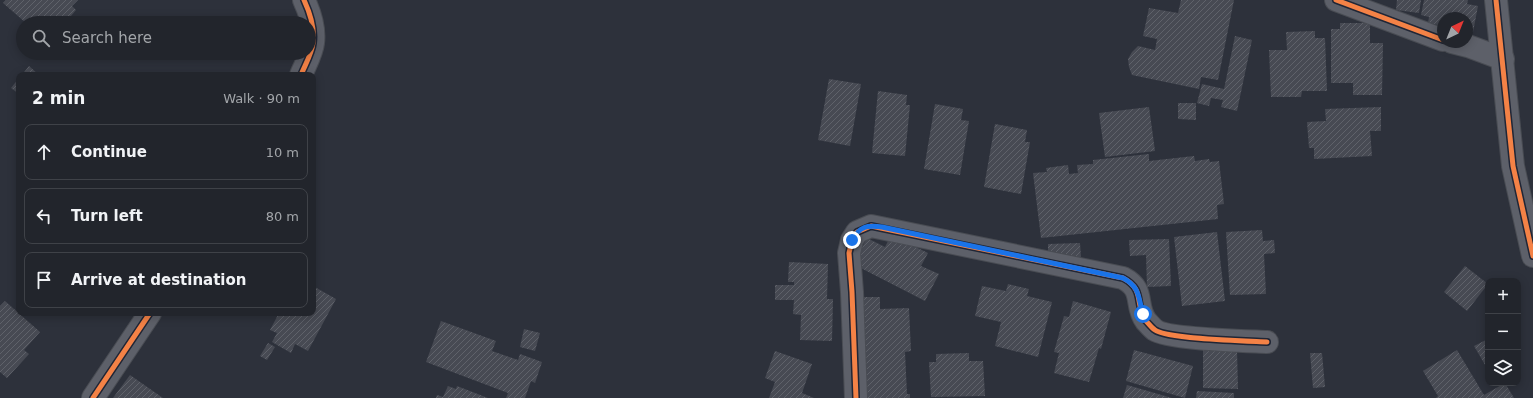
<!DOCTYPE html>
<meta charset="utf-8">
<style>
:root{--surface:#22252c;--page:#2a2d34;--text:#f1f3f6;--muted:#a2a5a9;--line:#3f4248}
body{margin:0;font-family:"DejaVu Sans",sans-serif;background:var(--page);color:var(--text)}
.controls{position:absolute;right:12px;bottom:12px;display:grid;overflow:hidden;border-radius:8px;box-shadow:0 2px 10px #0003}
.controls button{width:36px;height:36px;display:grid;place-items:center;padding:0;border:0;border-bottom:1px solid var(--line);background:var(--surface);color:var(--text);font:20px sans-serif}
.compass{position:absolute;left:1437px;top:12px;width:36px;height:36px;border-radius:50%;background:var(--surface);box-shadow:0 2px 10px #0003;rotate:43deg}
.stop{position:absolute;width:12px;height:12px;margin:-9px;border:3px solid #1a73e8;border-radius:50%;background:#fff}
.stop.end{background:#1a73e8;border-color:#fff;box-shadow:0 1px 4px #0008}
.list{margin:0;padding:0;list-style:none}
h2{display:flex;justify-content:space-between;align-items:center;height:52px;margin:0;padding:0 16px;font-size:17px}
h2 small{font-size:13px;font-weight:400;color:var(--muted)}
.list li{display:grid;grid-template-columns:26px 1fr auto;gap:12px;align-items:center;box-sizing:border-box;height:56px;margin:0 8px 8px;padding:0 8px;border:1px solid var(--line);border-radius:8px}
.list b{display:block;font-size:15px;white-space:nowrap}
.list em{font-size:13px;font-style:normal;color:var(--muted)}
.icon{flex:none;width:22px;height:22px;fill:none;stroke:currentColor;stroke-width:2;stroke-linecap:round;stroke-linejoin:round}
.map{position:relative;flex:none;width:1533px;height:398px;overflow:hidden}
.search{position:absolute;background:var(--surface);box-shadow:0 2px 10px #0003;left:16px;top:16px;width:300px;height:44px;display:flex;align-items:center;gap:10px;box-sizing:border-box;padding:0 14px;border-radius:22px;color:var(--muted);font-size:15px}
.panel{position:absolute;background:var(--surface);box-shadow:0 2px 10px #0003;left:16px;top:72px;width:300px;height:244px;border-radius:8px}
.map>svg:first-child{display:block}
.building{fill:url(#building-hatch)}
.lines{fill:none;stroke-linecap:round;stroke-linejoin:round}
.street-casing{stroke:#494c53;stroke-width:24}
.street{stroke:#5d6069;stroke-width:22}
.cycleway-casing{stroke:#202636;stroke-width:8}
.cycleway{stroke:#f48246;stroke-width:5}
.route{stroke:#1a73e8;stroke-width:5}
</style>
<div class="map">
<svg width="1533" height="398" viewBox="0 0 1533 398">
<defs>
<pattern id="building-hatch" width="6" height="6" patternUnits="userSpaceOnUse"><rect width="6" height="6" fill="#474a53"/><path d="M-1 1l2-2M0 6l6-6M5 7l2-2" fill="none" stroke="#5f626a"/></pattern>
</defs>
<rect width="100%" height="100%" fill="#2d313b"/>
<g class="building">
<path d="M6,0H78L72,6L76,10L66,22L61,17L56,23H26L3,3Z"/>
<path d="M1181,0H1234L1218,80L1201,77L1199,89L1132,75L1129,67L1128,59L1132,52L1138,46L1155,50L1157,39L1143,36L1149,8L1178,13Z"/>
<path d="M1397,0H1421L1419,13L1396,10Z"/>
<path d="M1424,0H1468L1467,4L1478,6L1473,32L1467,30V18H1443V26L1428,23L1429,17L1421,15Z"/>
<path d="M1340,23H1370V43H1383L1382,95H1353V83H1331V29H1340Z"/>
<path d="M1315,31V38H1325L1327,91H1302L1301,97H1271L1269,50H1287L1286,32Z"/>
<path d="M1235,36L1252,40L1237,111L1221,107L1223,100L1211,98L1209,106L1197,103L1202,84L1224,89Z"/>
<path d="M29,66L39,75H22Z"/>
<path d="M19,78V94L11,88Z"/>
<path d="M829,79L861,84L850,146L818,140Z"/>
<path d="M878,91L907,95L906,105H910L905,156L872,153Z"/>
<path d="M1178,103H1196V120L1178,119Z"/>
<path d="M935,104L963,109L961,120L969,121L960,175L924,169Z"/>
<path d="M1149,107L1155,151L1105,157L1099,113Z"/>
<path d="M1381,107V131H1370L1372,156L1314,159V148H1309L1307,122L1326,121L1325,109Z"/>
<path d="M995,124L1027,130L1025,142H1030L1021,194L984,187Z"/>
<path d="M1149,154V161L1194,156L1195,161L1209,159L1210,162L1219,161L1224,204L1217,205L1218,219L1041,238L1033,173L1047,172L1046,168L1068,165L1069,174L1078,173L1077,165L1093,164V160Z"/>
<path d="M1262,230L1263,241L1274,240L1275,253L1264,254L1266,294L1230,295L1226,232Z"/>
<path d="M1217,232L1225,301L1182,306L1174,237Z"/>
<path d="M891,235L928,253L921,266L939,274L925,301L853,264L867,238L885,247Z"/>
<path d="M1169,239L1171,286L1147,287L1146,255L1130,256L1129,240Z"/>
<path d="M1080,243L1081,257L1048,258V244Z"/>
<path d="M789,262L828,264L827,299H833L832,341L800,340L801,315L793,314L794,300H775V285H794V282H788Z"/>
<path d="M1465,266L1488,284L1467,311L1444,292Z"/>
<path d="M1008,284L1029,289L1027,296L1052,302L1038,357L995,346L1001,322L975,316L982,286L1006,291Z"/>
<path d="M313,286L336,299L308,351L295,344L291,353L272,342L277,333L270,330L279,313H313Z"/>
<path d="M859,297H880V309L909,308L911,351L905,352L907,394H910V398H863Z"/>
<path d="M5,301L40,332L24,350L29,354L7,378L0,372V306Z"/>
<path d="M1073,301L1111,312L1101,349L1099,348L1089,382L1054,373L1059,353L1054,352L1064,316L1069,317Z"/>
<path d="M441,321L496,341L492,351L518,360L520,354L542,362L535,383L531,381L525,398H506L508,393L426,362Z"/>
<path d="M524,329L540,333L535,351L520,347Z"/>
<path d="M1488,339V370L1474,346Z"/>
<path d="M268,343L275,347L267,360L260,356Z"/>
<path d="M1134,350L1193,366L1185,398L1126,381Z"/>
<path d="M1203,350H1237L1238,389L1203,388Z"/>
<path d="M1457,350L1484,395L1505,383L1514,398H1436L1438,396L1423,371Z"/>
<path d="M775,351L812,364L802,393L814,398H769L775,382L765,378Z"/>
<path d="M969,353V361H983L985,396L931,397L929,362H936V354Z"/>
<path d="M1310,353H1322L1325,387L1313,388Z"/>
<path d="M130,375L163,398H113Z"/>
<path d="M1127,385L1172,398H1123Z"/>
<path d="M448,386L456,389L457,386L488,398H436L437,395L443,397Z"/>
<path d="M1197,391L1234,393V398H1196Z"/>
</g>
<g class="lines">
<g class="street-casing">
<g id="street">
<path d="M1336,0L1443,40"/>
<path d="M1496,0L1513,166L1533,256"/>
<path d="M1452,42L1468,46L1503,59"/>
<path d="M301,75C305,65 312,53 313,43C315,28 310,13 304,0"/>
<path d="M93,398L150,313"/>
<path d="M856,398L852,292L849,253L852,240L857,232L871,226L1123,278C1146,290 1134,305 1146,321C1149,324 1152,328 1155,330C1167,339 1247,341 1267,342"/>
</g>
</g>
<use href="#street" class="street"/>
<g class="cycleway-casing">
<g id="cycleway">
<path d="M1336,0L1443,40"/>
<path d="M1496,0L1513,166L1533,256"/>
<path d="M301,75C305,65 312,53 313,43C315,28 310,13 304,0"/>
<path d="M93,398L150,313"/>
<path d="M856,398L852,292L849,253L852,240L857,232L871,226L1123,278C1146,290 1134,305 1146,321C1149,324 1152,328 1155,330C1167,339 1247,341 1267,342"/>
</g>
</g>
<use href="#cycleway" class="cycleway"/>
</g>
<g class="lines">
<path class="route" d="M852,240C860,226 867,225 882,227L1123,278C1140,287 1138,297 1143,314"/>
</g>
</svg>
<div class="controls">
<button>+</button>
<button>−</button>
<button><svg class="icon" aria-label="layers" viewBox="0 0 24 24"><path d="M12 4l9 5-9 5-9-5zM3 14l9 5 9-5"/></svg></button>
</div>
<svg class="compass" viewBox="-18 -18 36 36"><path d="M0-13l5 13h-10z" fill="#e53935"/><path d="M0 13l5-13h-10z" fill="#a2a5a9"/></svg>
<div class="stop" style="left:1143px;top:314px"></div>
<div class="stop end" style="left:852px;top:240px"></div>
<div class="search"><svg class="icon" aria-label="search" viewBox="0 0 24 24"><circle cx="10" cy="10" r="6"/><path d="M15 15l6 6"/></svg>Search here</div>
<section class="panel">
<h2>2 min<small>Walk · 90 m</small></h2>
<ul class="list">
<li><svg class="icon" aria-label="ahead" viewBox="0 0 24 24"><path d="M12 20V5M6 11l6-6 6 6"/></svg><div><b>Continue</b></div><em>10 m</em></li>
<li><svg class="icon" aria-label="left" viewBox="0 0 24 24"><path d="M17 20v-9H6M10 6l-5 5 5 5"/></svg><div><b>Turn left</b></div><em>80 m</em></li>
<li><svg class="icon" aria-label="arrive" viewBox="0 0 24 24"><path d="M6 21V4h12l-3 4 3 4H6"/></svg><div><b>Arrive at destination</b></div></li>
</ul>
</section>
</div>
